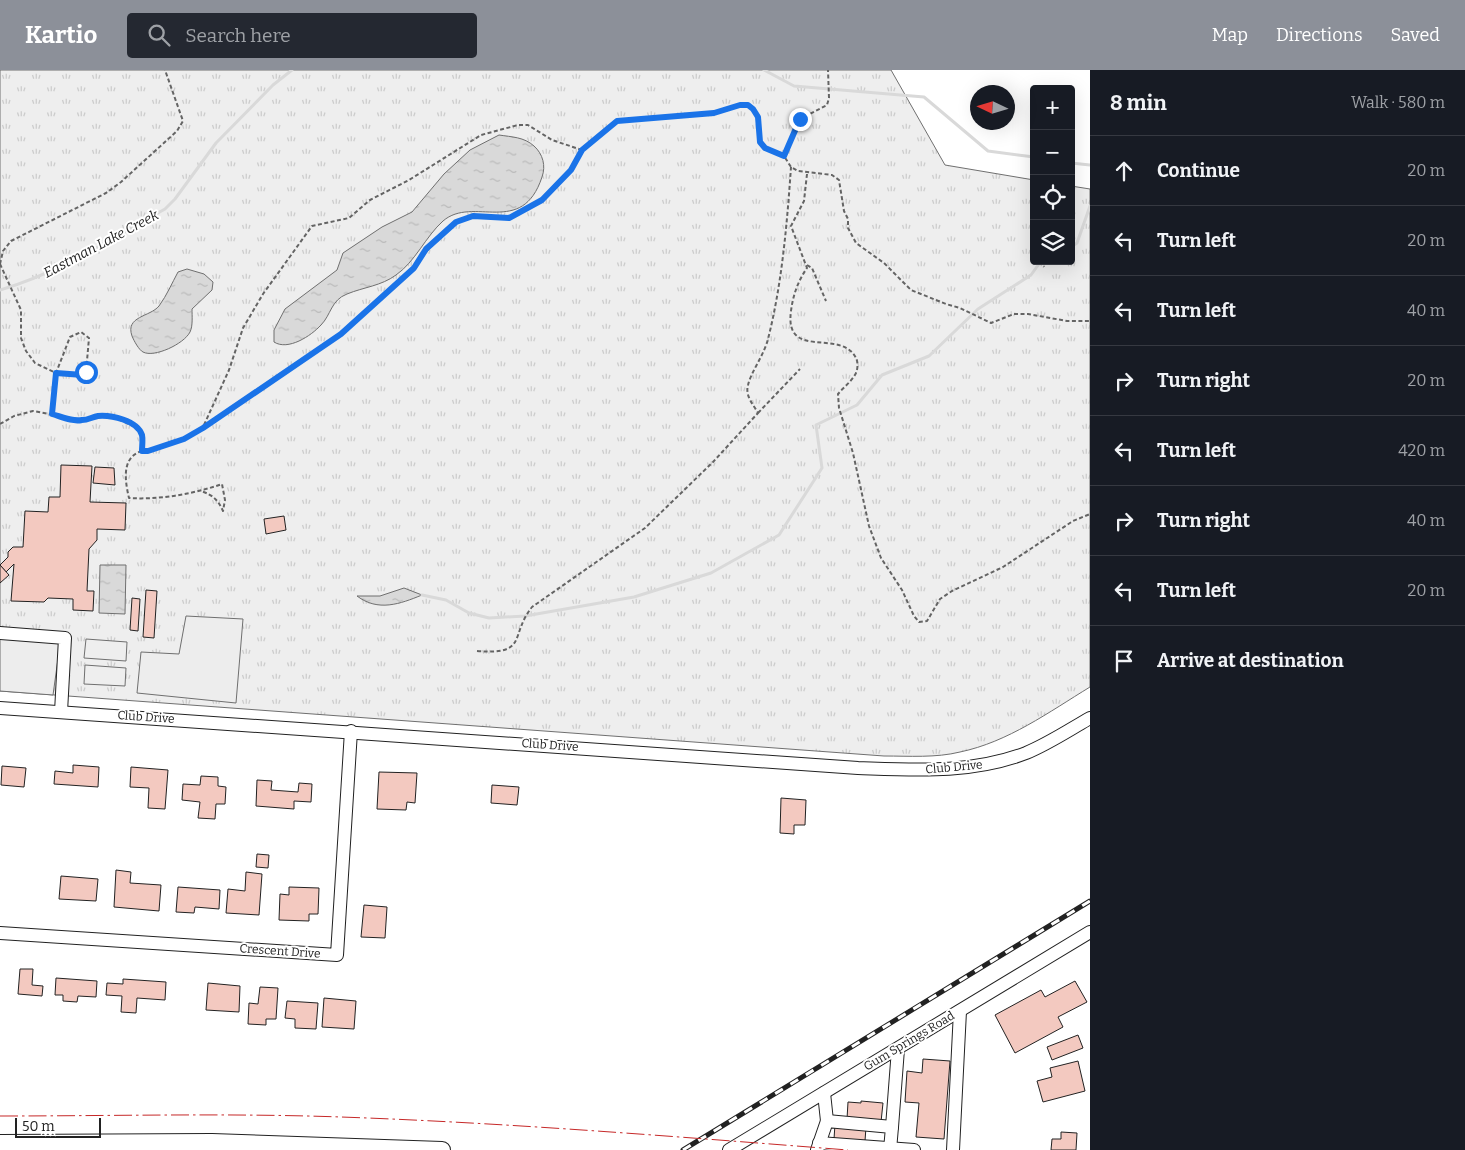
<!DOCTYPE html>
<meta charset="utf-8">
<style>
:root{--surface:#171b24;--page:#242831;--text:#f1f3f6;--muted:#9ea1a6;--line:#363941;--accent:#8c9099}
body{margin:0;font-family:Bitter,serif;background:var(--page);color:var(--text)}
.controls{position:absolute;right:15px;top:15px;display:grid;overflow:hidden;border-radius:5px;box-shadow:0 5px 20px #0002}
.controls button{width:45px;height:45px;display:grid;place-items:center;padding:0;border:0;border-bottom:1px solid var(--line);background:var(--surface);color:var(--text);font:25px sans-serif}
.compass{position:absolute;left:970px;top:15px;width:45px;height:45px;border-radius:50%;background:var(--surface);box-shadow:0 5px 20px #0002;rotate:274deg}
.scale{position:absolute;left:15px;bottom:12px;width:86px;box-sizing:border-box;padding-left:5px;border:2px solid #222;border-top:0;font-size:14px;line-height:18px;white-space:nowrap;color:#222;-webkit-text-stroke:4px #fff;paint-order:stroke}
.stop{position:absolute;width:15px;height:15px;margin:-11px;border:4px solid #1a73e8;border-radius:50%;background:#fff}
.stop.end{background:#1a73e8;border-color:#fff;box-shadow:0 1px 5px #0008}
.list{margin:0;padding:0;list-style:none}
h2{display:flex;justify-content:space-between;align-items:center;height:65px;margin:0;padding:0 20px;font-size:21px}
h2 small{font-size:16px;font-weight:400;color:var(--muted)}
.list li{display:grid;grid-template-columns:32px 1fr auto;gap:15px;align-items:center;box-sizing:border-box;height:70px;padding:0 20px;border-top:1px solid var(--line)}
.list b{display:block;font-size:19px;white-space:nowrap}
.list em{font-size:16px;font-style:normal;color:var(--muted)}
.icon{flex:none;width:28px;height:28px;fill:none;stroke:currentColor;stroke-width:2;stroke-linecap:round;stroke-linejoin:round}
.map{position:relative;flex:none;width:1090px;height:1080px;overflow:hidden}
header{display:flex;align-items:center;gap:30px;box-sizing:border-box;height:70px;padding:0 25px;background:var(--accent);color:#fff}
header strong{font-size:24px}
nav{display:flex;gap:28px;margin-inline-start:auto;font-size:18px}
.search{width:350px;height:45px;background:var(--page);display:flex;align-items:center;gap:12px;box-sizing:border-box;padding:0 18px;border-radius:5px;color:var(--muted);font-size:19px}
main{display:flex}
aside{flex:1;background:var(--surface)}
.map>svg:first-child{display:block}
.grass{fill:url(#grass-tufts);stroke:#6f6f6f}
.garden{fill:#eee;stroke:#6f6f6f}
.parking{fill:#ededed;stroke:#6f6f6f}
.water{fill:url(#water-ripples);stroke:#6f6f6f}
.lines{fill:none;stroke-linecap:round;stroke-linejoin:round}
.stream{stroke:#d9d9d9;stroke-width:3}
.building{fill:#f3c9c0;stroke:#222}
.minor-casing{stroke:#222;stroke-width:14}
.major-casing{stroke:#222;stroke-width:18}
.path{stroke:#646464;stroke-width:2;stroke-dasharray:4 2.5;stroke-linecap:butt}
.minor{stroke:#fff;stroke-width:12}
.major{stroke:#fff;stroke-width:16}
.rail-casing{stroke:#222;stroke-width:5}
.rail{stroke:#fff;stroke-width:3;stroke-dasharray:9;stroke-linecap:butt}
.power{stroke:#c62828;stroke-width:1;stroke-dasharray:18 4 2.5 4;stroke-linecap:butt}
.route{stroke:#1a73e8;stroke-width:6}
.labels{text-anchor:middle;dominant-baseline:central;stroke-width:4;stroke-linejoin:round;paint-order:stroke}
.street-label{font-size:12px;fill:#222;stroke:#fff}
.water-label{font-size:14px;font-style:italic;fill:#222;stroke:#fff}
</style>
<header>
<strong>Kartio</strong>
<div class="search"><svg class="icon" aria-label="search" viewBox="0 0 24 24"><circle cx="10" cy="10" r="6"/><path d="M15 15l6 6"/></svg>Search here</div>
<nav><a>Map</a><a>Directions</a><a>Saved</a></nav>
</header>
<main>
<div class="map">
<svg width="1090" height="1080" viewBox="0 0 1090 1080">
<defs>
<pattern id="grass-tufts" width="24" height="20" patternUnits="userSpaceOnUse" patternTransform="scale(1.25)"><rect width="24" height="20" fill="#eee"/><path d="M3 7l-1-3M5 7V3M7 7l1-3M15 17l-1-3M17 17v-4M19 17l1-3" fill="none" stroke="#ccc"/></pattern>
<pattern id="water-ripples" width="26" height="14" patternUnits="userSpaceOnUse" patternTransform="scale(1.25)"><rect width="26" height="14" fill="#d9d9d9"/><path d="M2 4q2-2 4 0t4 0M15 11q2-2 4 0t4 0" fill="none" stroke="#bababa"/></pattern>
</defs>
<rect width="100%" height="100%" fill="#fff"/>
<path class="grass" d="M0,0H891L945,95L1034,110V191H1071V116L1090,119V617C1049,642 1008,672 960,682C936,688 909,686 884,686L0,621Z"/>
<g class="garden">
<path d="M86,569L127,572L126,591L84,588Z"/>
<path d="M85,595L126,598L125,616L84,614Z"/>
</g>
<g class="parking">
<path d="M186,546L243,549L236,633L137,623L141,582L179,584Z"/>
<path d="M0,565L61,567L53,625L0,621Z"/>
</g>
<g class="water">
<path d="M499,65C512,67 524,67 534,76C543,84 546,96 542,107C522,168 473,125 443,151C426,166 415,192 396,205C381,216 364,217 347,224C331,230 331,245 321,255C311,266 288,281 274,272V260L285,239L337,200L343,183L382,157L412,142L444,104L470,80Z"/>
<path d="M187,199L204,204L213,212L212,220L192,239C192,246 193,256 190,262C184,274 154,288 143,282C139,280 134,271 132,266C125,246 150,247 159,236C167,225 172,213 178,202Z"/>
<path d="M100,495H126L125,544L99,543Z"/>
<path d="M404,518L422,525C400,534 378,542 357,526H380Z"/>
</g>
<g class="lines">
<g class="stream">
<path d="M764,0L794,16L924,27L988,81L1034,87"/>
<path d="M1071,93L1090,95"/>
<path d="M1071,177L1077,173L1090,136"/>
<path d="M0,220C59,203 111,169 165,139L175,129L216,73L273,15L292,0"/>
<path d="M422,525L446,530L469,543L489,548L525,546L634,527L711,503L779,465L822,398L816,355L857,335L882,305L929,286L978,239L1031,205L1041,191"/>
</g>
</g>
<g class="building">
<path d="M61,395L92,396L90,432L126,433L125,460L97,459V470L89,479L87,521H94L93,541L73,540V529L48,528L44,532L11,531L14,494L6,502L0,495L8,487V482L13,477H23L25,441L48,442L49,427H60Z"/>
<path d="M95,397L114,398L115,415L93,413Z"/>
<path d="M284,446L286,460L266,464L264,449Z"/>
<path d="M0,495L9,505L0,513Z"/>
<path d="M146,520L157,521L154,568L143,567Z"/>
<path d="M132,528L140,529L138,561L130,560Z"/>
<path d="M73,695L99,697L98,717L54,714L55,701L73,703Z"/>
<path d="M2,696L26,698L24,717L1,715Z"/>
<path d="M131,697L168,700L165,739L148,738L149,718L130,717Z"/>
<path d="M379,702L417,703L415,733L407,732L406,740L377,739Z"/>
<path d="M201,706L218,707V716L226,717L225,734H216L215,749L198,748L200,732L182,730L183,714L200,715Z"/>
<path d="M257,710L272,711L271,720L298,722L299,713L312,714L311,732L294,731V739L256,736Z"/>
<path d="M492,715L519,717L517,735L491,733Z"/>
<path d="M781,728L806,730L805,755H794V764L780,763Z"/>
<path d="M257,784L269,785L268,798L256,797Z"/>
<path d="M116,800L131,802L130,813L161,815L159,841L114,837Z"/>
<path d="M246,802L262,804L259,845L226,843L228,819L245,821Z"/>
<path d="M61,806L98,809L96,831L59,829Z"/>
<path d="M178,817L220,820L219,839L195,837L194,843L176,842Z"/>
<path d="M289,817L319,818L318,844H309V851L279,850L280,824L289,825Z"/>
<path d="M364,835L387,837L385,868L361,867Z"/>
<path d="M20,899H33L32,915L43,916L42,926L18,924Z"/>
<path d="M56,908L97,911L96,927L78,926L77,932L63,931V925H55Z"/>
<path d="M123,909L166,912L165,930L137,928L136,943L121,942L122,926L106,925L107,913L123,914Z"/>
<path d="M1075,911L1087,932L1058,947L1063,957L1015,983L995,945L1041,920L1045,927Z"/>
<path d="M208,913L240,916L239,942L206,940Z"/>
<path d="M260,917L278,918L276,949H266V955L248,954L249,933L258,934Z"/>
<path d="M324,928L356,931L354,959L322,957Z"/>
<path d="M287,931L318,933L316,959L295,958V949L285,948Z"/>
<path d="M1078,965L1083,978L1052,990L1047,977Z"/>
<path d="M923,989L950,991L944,1069L916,1067L919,1033L905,1032L907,1001L922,1003Z"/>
<path d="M1078,991L1085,1021L1043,1032L1037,1011L1052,1007L1050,998Z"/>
<path d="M861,1031L883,1033L881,1052L847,1049L848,1032L861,1033Z"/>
<path d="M835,1054L866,1057L865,1071L834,1069Z"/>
<path d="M1061,1062L1077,1063L1076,1080H1051L1052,1069H1061Z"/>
</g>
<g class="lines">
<g class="minor-casing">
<g id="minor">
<path d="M0,563L65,568L61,642"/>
<path d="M0,638L858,698C915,700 971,704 1026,683C1048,674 1069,660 1090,648"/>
<path d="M0,863L337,885L351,661"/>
<path d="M824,1023L827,1051"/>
<path d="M892,1057L898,979"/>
<path d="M819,1073L914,1080"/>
<path d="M729,1080L1090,862"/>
<path d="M817,1080L827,1051L892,1057L890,1080"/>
<path d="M953,1080L960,941"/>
</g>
</g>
<g class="major-casing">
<path id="major" d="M0,1073L212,1072L442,1080"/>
</g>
<g class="path">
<path d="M784,86L800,49L827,35L829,28L828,0"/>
<path d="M807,104L804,131L791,156L807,198C798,211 793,225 791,241C784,291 841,258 856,288C858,292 858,298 856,303C852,311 844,317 838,324L839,338L853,383L869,456L881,488L902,520L914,546L919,552L927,551L940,529L952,521L1003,497L1073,451L1090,444"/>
<path d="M1040,191L1044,197"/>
<path d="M0,194L21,240V268L26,281L35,293L56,303L70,267L81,262L89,268L86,302L83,305L56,303L52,344"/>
<path d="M0,194L3,181L11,171L106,123L121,112L177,61L183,51L165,0"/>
<path d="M807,195L812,198L826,231"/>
<path d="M758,343L800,299"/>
<path d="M0,354L14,346L33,341L82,350L97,346L113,347L136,357L142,364V381H148L184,369L203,357L341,264L414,198L439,165L456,152L473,146L509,148L542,130L571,101L582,80L617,51L714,43L740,35H748L753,39L758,47L760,72L765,78L784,86L791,97L798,101L832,105L839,110L844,141L848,149V158L856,173L884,193L911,220L946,234L960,238L991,253L1014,244H1028L1067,251H1090"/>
<path d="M204,355L229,300L243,258L263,224L312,156L349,148L370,130L409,110L481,65L518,55H528L552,70L582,80"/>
<path d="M142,381C121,387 125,411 129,428C160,430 193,424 222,414L225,430L223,441C218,430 213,425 201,421"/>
<path d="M477,581C529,585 509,566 532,537L645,458L713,392L758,343C753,334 745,326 748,315C751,302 764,285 768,269C782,214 787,154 791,97"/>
</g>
<use href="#minor" class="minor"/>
<use href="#major" class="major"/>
<g class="rail-casing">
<path id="rail" d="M683,1080L1090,831"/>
</g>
<use href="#rail" class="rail"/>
<path class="power" d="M0,1046C114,1046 228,1043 341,1047C511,1053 679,1067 848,1080"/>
</g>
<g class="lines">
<path class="route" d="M86,302L83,305L56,303L52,344C62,347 72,352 82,350C88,350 92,347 98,346C111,345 137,350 142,365C143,370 142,376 142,381H148L184,369L203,358L341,264L414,198L426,179L456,152L473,146L509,148L542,130L571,100L582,80L617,51L714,43L740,35H748L753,39L758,47L760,72L765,78L784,86L800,49"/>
</g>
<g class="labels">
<g class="street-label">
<text transform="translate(146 647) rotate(4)">Club Drive</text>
<text transform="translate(550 675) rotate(4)">Club Drive</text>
<text transform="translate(954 697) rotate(-5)">Club Drive</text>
<text transform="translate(280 881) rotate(4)">Crescent Drive</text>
<text transform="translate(909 971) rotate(-31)">Gum Springs Road</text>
</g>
<g class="water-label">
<text transform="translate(101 174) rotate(-28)">Eastman Lake Creek</text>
</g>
</g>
</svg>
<div class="controls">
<button>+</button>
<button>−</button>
<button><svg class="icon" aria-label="locate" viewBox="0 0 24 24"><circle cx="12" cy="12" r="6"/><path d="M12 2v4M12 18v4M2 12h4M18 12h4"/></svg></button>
<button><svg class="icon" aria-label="layers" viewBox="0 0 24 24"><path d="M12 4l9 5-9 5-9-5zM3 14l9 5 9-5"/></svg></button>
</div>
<svg class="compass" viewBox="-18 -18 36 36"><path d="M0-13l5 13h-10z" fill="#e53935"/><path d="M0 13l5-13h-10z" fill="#9ea1a6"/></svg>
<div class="scale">50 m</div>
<div class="stop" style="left:86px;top:302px"></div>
<div class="stop end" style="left:800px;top:49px"></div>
</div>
<aside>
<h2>8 min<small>Walk · 580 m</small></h2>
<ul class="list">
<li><svg class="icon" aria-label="ahead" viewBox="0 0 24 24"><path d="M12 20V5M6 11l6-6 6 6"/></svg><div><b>Continue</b></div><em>20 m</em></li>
<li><svg class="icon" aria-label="left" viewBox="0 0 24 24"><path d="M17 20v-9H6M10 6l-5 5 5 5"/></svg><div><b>Turn left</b></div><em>20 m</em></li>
<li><svg class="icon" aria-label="left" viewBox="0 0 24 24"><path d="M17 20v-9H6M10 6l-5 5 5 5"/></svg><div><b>Turn left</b></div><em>40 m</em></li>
<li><svg class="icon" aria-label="right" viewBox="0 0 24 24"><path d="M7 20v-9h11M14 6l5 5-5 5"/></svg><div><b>Turn right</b></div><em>20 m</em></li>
<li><svg class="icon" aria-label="left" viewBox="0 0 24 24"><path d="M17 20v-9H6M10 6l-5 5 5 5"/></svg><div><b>Turn left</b></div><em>420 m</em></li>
<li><svg class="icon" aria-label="right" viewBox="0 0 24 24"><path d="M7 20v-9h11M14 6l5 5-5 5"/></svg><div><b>Turn right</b></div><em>40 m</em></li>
<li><svg class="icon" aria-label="left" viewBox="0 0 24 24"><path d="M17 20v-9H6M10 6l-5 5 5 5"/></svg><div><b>Turn left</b></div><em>20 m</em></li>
<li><svg class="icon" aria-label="arrive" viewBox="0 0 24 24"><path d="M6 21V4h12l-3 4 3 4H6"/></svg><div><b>Arrive at destination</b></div></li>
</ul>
</aside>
</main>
